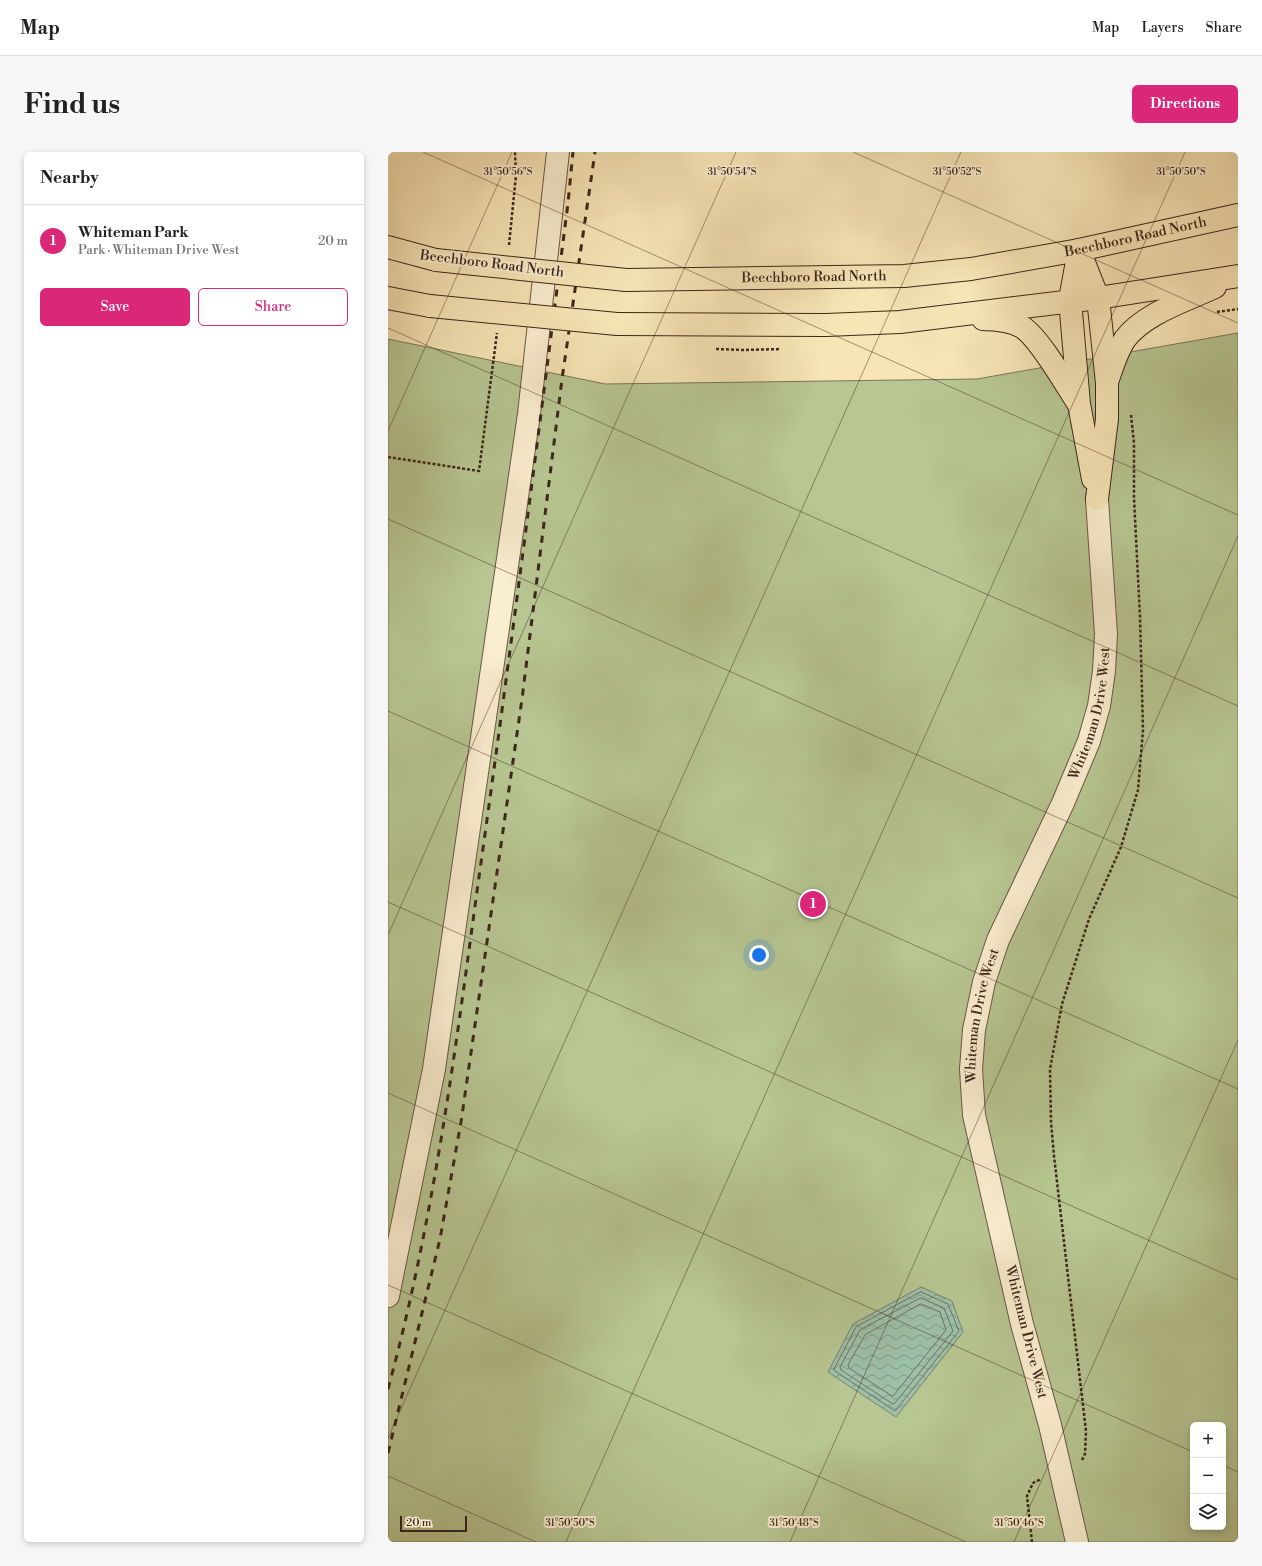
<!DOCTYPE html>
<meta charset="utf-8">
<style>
:root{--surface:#fff;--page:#f6f6f6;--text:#222;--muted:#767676;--line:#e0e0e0;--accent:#db2777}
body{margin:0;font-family:"Libre Bodoni",serif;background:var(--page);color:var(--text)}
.controls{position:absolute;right:12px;bottom:12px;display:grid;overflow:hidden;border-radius:6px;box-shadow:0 2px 6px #0003}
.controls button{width:36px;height:36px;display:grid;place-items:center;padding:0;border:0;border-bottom:1px solid var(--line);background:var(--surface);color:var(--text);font:20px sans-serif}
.scale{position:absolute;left:12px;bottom:10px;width:67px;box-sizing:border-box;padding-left:4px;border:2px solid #3d261b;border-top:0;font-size:11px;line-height:14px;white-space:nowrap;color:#3d261b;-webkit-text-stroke:3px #faeed0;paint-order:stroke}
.you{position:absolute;left:371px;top:803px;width:14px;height:14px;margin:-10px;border:3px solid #fff;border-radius:50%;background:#1a73e8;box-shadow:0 0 0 6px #1a73e833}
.badge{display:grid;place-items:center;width:26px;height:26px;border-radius:50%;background:var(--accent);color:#fff;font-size:13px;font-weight:700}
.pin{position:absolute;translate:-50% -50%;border:2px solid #fff;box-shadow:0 1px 4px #0006}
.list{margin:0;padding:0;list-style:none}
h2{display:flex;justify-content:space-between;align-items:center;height:52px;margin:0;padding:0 16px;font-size:17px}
h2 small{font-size:13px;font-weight:400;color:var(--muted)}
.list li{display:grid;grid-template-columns:26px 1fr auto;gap:12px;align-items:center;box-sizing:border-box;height:72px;padding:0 16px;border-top:1px solid var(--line)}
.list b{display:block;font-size:15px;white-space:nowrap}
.list p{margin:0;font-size:13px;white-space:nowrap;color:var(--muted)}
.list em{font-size:13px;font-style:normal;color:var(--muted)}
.actions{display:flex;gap:8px;padding:12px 16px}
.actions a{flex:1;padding:9px 0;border:1px solid var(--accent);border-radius:6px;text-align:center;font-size:14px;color:var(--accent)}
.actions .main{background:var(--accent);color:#fff}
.icon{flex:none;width:22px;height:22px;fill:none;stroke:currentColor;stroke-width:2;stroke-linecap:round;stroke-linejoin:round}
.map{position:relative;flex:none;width:850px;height:1390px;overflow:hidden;border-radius:6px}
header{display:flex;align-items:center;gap:24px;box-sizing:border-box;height:56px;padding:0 20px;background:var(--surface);border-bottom:1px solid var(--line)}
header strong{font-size:19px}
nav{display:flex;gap:22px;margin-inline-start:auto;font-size:14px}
.intro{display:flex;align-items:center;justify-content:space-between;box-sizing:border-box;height:96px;padding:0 24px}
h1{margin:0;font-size:28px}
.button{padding:10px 18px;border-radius:6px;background:var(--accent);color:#fff;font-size:14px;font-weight:700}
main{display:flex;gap:24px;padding:0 24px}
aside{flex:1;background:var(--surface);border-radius:6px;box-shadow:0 2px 6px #0003}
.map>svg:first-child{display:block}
.green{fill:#b7c692;stroke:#7a7656;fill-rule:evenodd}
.water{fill:url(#water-waves);stroke:#778270}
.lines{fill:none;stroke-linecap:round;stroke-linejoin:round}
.shore{stroke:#6e7362;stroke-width:1}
.minor-casing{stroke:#6c5642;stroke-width:24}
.major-casing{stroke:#3d261b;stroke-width:24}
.path{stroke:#3d261b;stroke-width:2.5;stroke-dasharray:3 2;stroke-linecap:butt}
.minor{stroke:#faeed0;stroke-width:22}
.major{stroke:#f7e5b6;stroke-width:22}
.rail{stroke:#3d261b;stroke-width:3;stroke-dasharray:7 7;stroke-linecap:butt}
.major-bridge-casing{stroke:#3d261b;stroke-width:24;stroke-linecap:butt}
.major-bridge{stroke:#f7e5b6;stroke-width:22}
.ticks{fill:none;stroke:#3d261b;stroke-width:1;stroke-opacity:0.45}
.labels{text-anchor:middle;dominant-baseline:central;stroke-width:4;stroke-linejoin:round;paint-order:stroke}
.street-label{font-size:14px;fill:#3d261b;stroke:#faeed0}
.ticks-label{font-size:10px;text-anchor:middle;fill:#3d261b;stroke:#faeed0;stroke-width:4;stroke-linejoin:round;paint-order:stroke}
</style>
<header>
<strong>Map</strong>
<nav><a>Map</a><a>Layers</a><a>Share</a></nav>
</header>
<div class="intro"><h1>Find us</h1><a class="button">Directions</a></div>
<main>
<aside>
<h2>Nearby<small></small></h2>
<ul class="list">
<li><span class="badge">1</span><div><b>Whiteman Park</b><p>Park · Whiteman Drive West</p></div><em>20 m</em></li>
</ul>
<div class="actions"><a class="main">Save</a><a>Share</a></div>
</aside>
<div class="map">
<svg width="850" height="1390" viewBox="0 0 850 1390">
<defs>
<pattern id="water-waves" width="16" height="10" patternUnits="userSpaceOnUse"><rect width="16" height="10" fill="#9ec0a9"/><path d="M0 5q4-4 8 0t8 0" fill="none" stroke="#829c89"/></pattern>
</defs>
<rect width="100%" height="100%" fill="#f7e5b6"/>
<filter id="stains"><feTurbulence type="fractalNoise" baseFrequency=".005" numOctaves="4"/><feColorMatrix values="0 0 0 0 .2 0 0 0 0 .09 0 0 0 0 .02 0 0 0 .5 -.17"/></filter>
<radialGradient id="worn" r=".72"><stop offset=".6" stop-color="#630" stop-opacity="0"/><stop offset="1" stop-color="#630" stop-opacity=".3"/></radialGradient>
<path class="green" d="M850,181V1390H0V187L217,232L589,227ZM805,1273H835V1375H805Z"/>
<path class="water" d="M533,1135L564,1149L575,1180L508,1265L440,1220L465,1172Z"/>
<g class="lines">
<g class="shore">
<path d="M533,1140L560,1152L571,1179L507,1259L447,1219L446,1217L468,1175Z"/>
<path d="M533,1146L556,1156L565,1179L507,1251L505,1252L453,1218L452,1215L472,1178Z"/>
<path d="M533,1152L552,1160L558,1178L506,1243L504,1244L461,1216L460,1213L477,1183Z"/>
</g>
<g class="minor-casing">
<g id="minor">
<path d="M0,1144L46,917L141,262L170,0"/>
<path id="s1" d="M689,1390L662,1273L634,1172L586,963L583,917L586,878L596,830L610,788L675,651L701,589L711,554L716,519L718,482L709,347"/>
</g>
</g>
<g class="major-casing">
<g id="major">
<path d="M0,95L48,108"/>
<path d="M691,98L710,146L719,231V267L709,347"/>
<path d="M691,98L682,148L691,252L705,327"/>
<path id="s2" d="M238,128L516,124L583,117L691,98L850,63"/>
<path d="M0,146L42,154"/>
<path d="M595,167C609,168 622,168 634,175C651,185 678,233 690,251"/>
<path d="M229,172L438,173L512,170L710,146L850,124"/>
<path d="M720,227C725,213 729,199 737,187C757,161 797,149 827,135"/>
</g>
</g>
<g class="path">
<path d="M121,93L128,23L127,0"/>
<path d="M829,160L850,157"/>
<path d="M328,197L355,198L393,197"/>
<path d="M0,305L91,319L109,181"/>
<path d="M694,1308L697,1302L698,1279L666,1004L663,970L662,917L674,852L701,767L733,695L750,638L755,578L752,465L746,346V291L743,263"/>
<path d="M644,1390L639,1344L645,1331L653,1327"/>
</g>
<use href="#minor" class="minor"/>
<use href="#major" class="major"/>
<g class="rail">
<path d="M0,1237C45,1072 67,901 90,732C122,505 151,278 180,51L185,0"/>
<path d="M0,1301L52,1087L73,970L134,547L174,227L207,0"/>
</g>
<g class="major-bridge-casing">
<g id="major-bridge">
<path d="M48,108L238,128"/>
<path d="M42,154L229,172"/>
</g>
</g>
<use href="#major-bridge" class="major-bridge"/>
</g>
<path class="ticks" d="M35,0L850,363M465,0L850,171M0,176L850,554M0,279L124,0M0,367L850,746M0,559L850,937M0,750L850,1128M0,783L348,0M0,941L805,1300M0,1133L578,1390M0,1286L573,0M835,1313L850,1320M0,1324L148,1390M178,1390L797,0M402,1390L850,384M626,1390L850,888"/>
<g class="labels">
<g class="street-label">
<text stroke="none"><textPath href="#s2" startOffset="513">Beechboro Road North</textPath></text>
<text transform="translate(104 112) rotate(7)">Beechboro Road North</text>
<text stroke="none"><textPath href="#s2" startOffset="188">Beechboro Road North</textPath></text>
<text stroke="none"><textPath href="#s1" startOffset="864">Whiteman Drive West</textPath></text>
<text stroke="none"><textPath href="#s1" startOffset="540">Whiteman Drive West</textPath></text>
<text transform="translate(638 1180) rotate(76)">Whiteman Drive West</text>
</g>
</g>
<g class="ticks-label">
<text x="120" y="23">31°50'56"S</text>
<text x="344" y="23">31°50'54"S</text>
<text x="569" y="23">31°50'52"S</text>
<text x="793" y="23">31°50'50"S</text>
<text x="182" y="1374">31°50'50"S</text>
<text x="406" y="1374">31°50'48"S</text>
<text x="631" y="1374">31°50'46"S</text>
</g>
<rect width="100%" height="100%" filter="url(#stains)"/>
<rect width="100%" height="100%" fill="url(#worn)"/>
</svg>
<div class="controls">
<button>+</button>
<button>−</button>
<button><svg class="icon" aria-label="layers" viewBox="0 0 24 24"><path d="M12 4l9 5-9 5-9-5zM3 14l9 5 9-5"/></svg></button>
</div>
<div class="scale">20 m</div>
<div class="you"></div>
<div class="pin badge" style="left:425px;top:752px">1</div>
</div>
</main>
